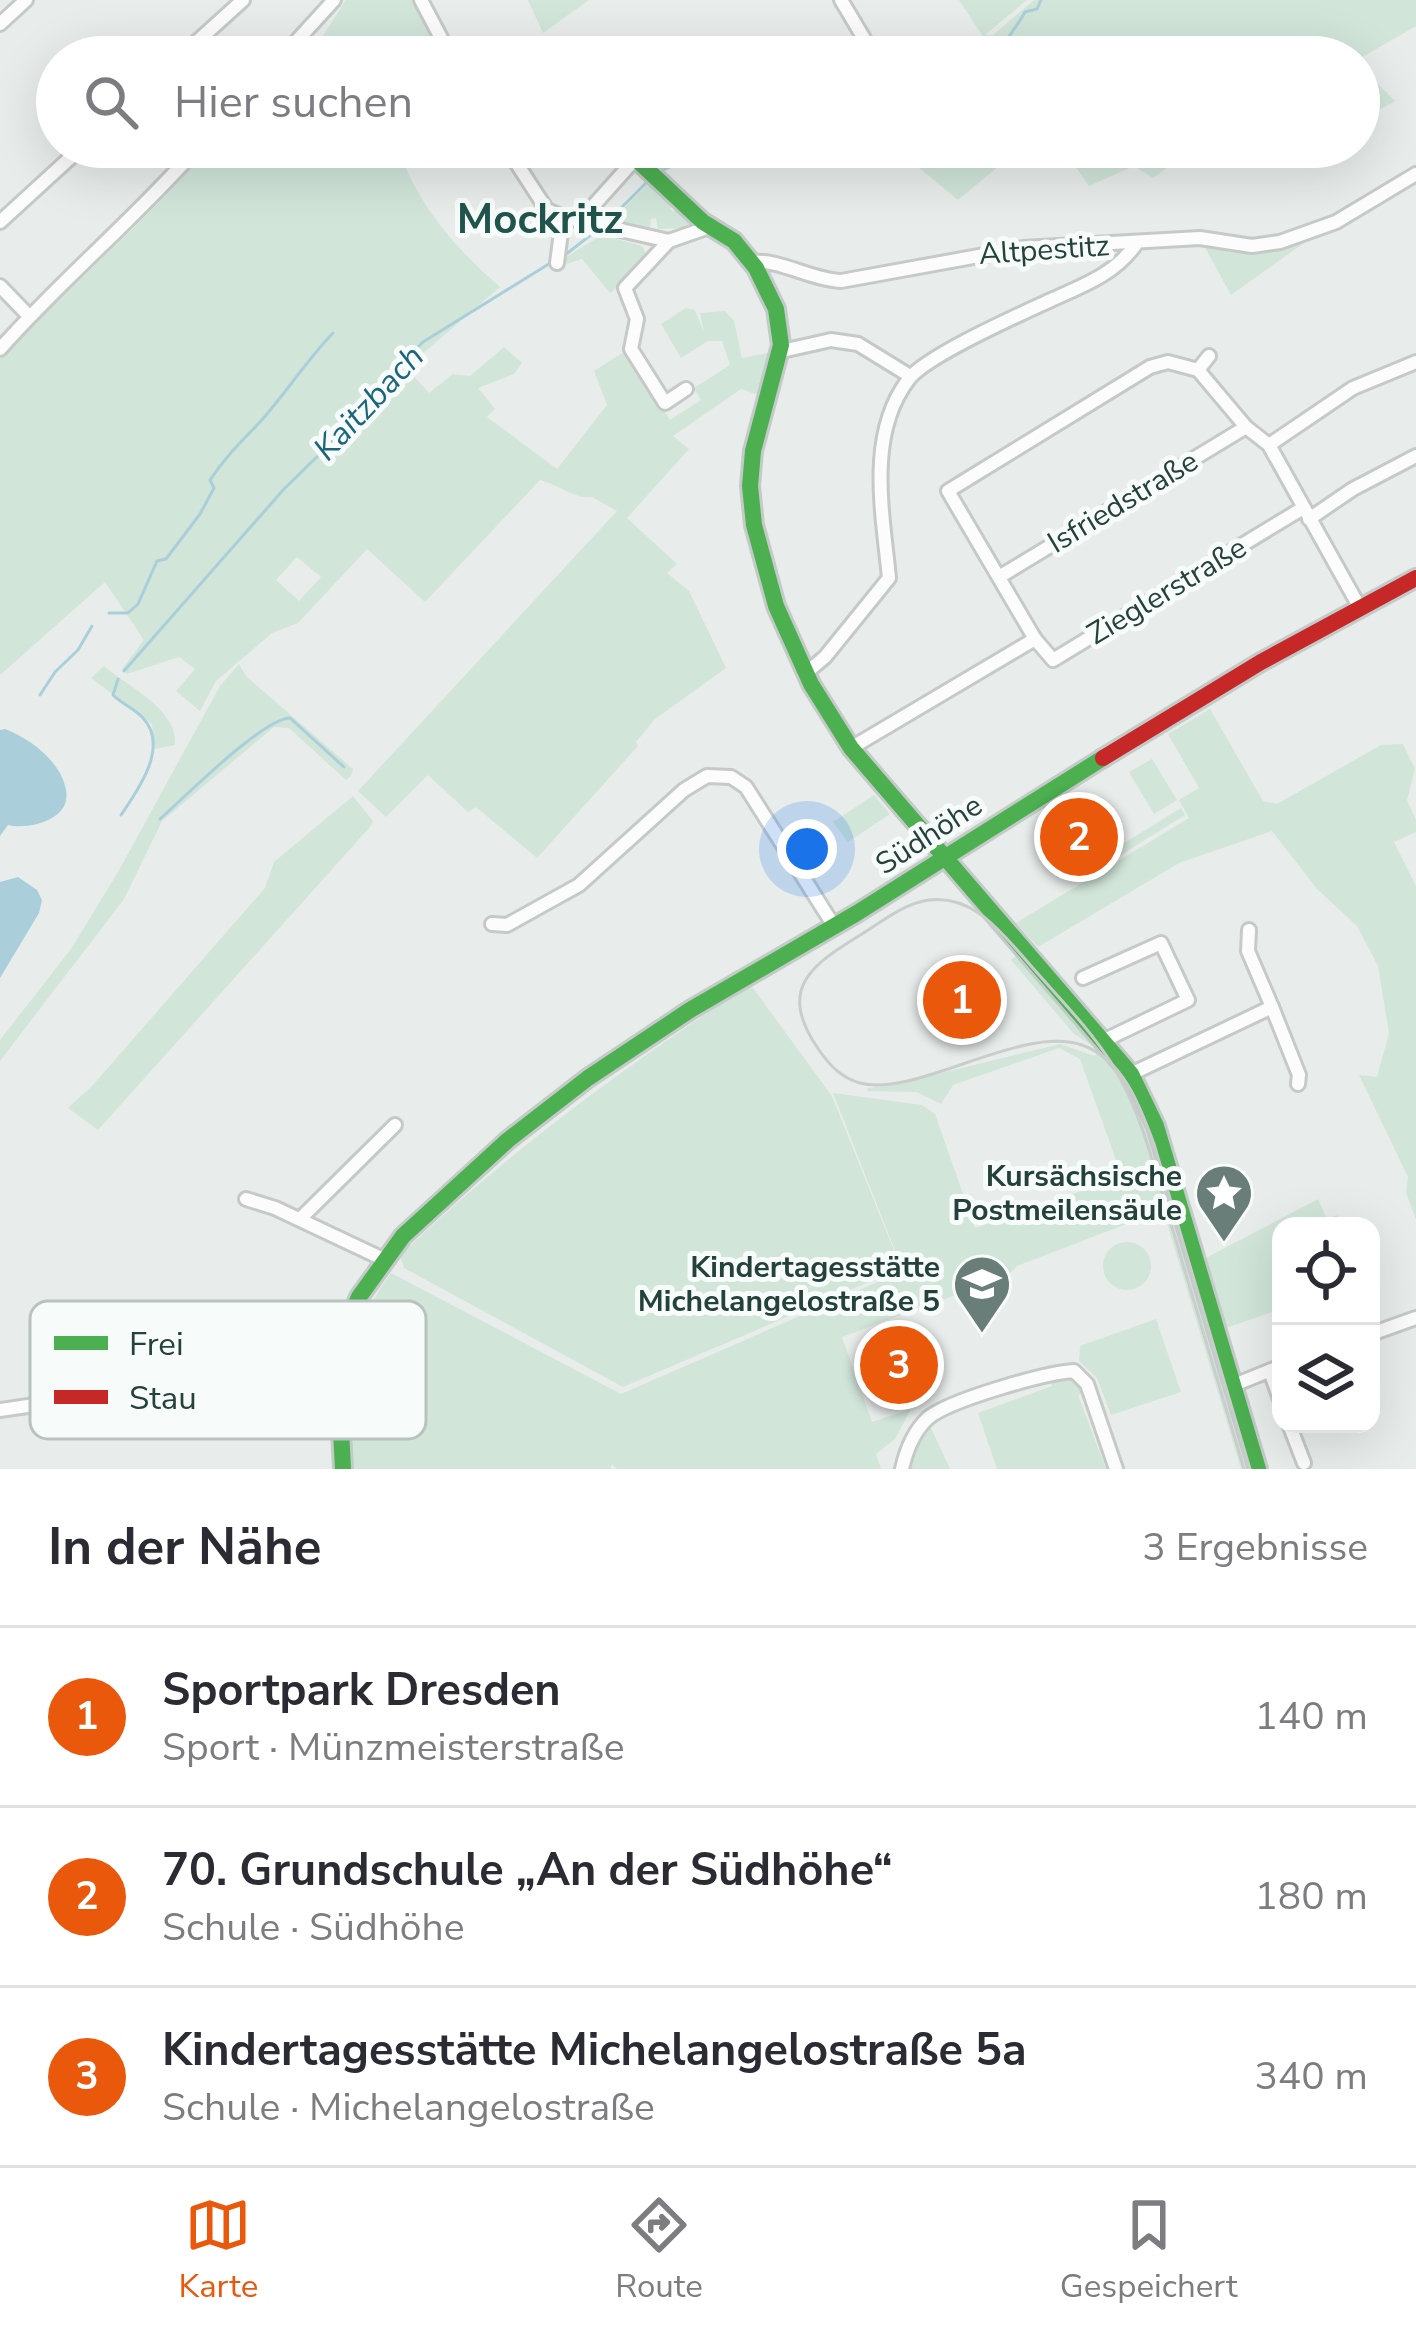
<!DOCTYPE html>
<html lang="de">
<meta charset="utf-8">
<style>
:root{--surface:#fff;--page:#f7f7f7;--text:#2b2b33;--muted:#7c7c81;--line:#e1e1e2;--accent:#ea580c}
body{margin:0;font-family:"Nunito Sans",sans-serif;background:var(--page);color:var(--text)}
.controls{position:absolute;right:36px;bottom:36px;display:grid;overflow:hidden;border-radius:24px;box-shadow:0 12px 48px #0002}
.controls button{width:108px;height:108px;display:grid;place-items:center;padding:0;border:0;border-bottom:3px solid var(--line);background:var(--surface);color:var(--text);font:60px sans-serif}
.you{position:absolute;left:807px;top:849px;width:42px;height:42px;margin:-30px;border:9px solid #fff;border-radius:50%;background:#1a73e8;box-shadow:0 0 0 18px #1a73e833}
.badge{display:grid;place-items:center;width:78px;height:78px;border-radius:50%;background:var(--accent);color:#fff;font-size:39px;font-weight:700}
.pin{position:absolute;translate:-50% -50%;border:6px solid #fff;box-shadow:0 3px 12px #0006}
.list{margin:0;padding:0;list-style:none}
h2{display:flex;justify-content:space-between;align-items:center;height:156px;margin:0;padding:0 48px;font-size:51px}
h2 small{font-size:39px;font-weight:400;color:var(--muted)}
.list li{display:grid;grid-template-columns:78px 1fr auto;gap:36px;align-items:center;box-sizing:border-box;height:180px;padding:0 48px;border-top:3px solid var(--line)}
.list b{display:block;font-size:45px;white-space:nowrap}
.list p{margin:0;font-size:39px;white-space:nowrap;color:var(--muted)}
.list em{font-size:39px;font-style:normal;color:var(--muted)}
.icon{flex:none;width:66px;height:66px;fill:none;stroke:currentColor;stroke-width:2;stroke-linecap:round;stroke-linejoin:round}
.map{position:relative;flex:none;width:1416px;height:1469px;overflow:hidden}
.search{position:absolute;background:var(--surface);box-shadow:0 12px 48px #0002;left:36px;right:36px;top:36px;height:132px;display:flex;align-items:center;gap:30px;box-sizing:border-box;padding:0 42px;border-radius:66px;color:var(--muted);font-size:45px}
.sheet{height:696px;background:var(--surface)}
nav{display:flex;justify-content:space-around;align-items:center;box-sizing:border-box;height:168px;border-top:3px solid var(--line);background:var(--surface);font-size:33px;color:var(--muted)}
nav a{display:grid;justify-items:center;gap:6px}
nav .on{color:var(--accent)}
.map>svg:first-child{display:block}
.green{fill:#d1e5d9;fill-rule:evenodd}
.water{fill:#aacfda}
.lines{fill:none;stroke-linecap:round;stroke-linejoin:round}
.stream{stroke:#aacfda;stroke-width:3}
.street-casing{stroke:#c5cac8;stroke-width:18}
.fast-casing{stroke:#c3cac8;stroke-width:22}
.jam-casing{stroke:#c3cac8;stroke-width:22}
.street{stroke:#fcfcfc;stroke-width:12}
.fast{stroke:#4caf50;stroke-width:16}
.jam{stroke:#c62828;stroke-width:16}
.tram{stroke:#c9cdcc;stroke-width:3}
.labels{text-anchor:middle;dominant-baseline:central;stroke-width:10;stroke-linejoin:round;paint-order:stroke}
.street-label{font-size:30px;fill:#24413c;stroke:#f7fbf9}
.poi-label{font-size:30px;font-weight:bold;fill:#24413c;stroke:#f7fbf9;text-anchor:end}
.water-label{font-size:33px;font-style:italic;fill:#1d657e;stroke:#f7fbf9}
.district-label{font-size:42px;font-weight:bold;fill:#20544c;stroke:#f7fbf9}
.key{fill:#f7fbf9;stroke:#b8c3c0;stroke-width:3}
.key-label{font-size:33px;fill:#24413c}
</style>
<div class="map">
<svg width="1416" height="1469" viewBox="0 0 1416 1469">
<rect width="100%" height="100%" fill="#e8edeb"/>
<g class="green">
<path d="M346,0H412L444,57H301L319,42Z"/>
<path d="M528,0H589L543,33Z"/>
<path d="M959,0H1027L985,35H993L1034,0H1416V26L1359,59L941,57L982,35Z"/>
<path d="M1359,65L1395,101L1359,121Z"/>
<path d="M209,147H436L406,168C426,215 462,254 500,287L406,368L429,393L453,374L470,376L504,347L522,363L514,374L478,388L495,409L487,417L557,469L607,405L594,371L624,352L670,420L701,400L694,388L730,365L722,341H708L681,358L661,324L686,308L695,310L704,333L700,313L725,311L734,321L742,358L768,353L758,395L741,389L673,436L689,449L627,518L677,564L667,573L689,591L726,668L655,719L636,742L638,746L537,858L476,807L468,812L428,775L386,817L358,791L617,511L592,497C576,500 557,484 540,480L425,602L367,549L298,623L272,633L216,681L200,711L176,691L195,669L179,657L127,674L122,669L144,640L105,582L0,675V359C68,287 146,223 209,147ZM297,557L321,577L299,601L276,580Z"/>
<path d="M894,147H1022L958,200Z"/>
<path d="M1062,147H1195L1153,178L1134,166L1089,186Z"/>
<path d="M651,181L677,203L670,208L673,212L680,207L693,218L685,228L658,229L656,218L651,219L650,228L618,220L621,211Z"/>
<path d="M1318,233L1231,295L1202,242L1251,251Z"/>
<path d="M602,235L642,246L646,254L641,268L610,293L582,259L567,264L563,259Z"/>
<path d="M239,664L246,676L353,769L351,776L346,780L289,728L274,727L162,821L124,899L0,1061V1040L71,949L118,872L220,686Z"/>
<path d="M104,666C127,686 179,710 175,745L155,749L152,724L91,678Z"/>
<path d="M1210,709L1263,801L1277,804L1381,745L1403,744L1415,769L1407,800L1416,820V832L1394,842L1416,886V1219L1406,1193L1408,1177L1359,1075L1377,1077L1389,1033L1378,966L1357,926L1317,889L1272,831L1179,863L1038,947L1016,923L1189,818L1179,800L1199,788L1168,734Z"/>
<path d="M1152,759L1177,800L1154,814L1129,772Z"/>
<path d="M874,795L890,814L848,842L833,822Z"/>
<path d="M353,796L373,821L370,827L98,1130L68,1108L93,1085L265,888L274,862Z"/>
<path d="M1181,808L1185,815L1087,876L1082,869Z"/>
<path d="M1022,951L1111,1055L1145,1113L1253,1469H1241L1163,1210L1017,1266L1007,1276L842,1337L872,1422L911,1409L895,1439L876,1454L881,1469H617L612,1464L610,1469H353C350,1398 346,1332 391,1273L621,1394L903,1271L833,1093L922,1105L935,1114L975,1228L1122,1177L1080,1059L1059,1048L953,1085L941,1104L917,1092L867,1091L868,1088L893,1085L1060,1044L1095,1056L1099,1050L1074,1034L1011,960Z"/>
<path d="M750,984L832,1096L901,1268L623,1387L404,1268L400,1255C508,1152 626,1066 750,984Z"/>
<path d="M1318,1199L1327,1219L1337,1215L1341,1226H1281V1309L1226,1328L1204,1259Z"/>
<circle cx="1127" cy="1266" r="24"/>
<path d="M1156,1319L1181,1392L1111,1415L1097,1378L1079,1361L1080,1346Z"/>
<path d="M1064,1376L1081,1384L1085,1392L1078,1395L1106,1469H997L978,1413L1052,1386L1050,1378Z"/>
<path d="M930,1426L950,1469H907L914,1447Z"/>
</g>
<g class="water">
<path d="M5,729C29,738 61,761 66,790C72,820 29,830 8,825L0,836V730Z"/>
<path d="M18,877L37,890L42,900L39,913L0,978V882Z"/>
</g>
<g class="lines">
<g class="stream">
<path d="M999,57C1004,39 1016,29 1025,12L1037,9L1041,0"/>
<path d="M899,147H904"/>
<path d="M660,171L716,147"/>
<path d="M608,221L648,181"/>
<path d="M561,258L596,231"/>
<path d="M109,613H128L138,604L157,561L166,559L200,514L214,488L210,480C225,457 241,442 260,422C286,393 306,361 333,333"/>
<path d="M124,671L284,489L329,445L338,428L423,342L552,262"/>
<path d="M118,679L113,695C122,704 135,709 143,718C170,747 137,791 121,815"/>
<path d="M40,695L55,672L78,650L92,626"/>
<path d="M160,819C185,797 262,719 290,718L344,767"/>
</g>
<g class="street-casing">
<g id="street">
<path d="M421,0L451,57"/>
<path d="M841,0L875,57"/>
<path d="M0,24L26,0"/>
<path d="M180,57L243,0"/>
<path d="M282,57L334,0"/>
<path d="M506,147L547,210L563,217L669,241L709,227"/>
<path d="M0,222L82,147"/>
<path d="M587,222L594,205L646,147"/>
<path d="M669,241L625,288L637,319L631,349L665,403L686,389"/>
<path d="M753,262C779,259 812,280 841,281L1023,248L1200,238L1252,246L1280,242L1336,222L1416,174"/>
<path d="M557,263L563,217"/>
<path d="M0,286L29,316"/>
<path d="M0,349C63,278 136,218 198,147"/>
<path d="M782,351L831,340L858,344L910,376"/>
<path d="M1198,370L1168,362L1150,367L948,491L1035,639L1053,660L1303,508"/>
<path d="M1198,370L1246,427L1269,445L1360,608"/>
<path d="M1198,370L1209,356"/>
<path d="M1269,445L1353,388L1416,362"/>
<path d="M1309,519L1353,489L1416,456"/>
<path d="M999,577L1246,427"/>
<path d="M806,673L825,657L889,578C883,514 866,436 908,380C925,356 1023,313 1053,299C1085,285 1116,273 1136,244"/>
<path d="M851,748L1035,639"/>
<path d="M492,924L507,925L579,885L684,790L707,776L731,777L746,787L834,926"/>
<path d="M1083,978L1161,943L1188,1000L1105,1040"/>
<path d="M1272,1007L1299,1075L1298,1084"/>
<path d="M1131,1074L1272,1007L1248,951L1249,930"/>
<path d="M246,1199L275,1208L383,1259"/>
<path d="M300,1219L395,1125"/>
<path d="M1371,1334L1416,1318"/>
<path d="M1270,1371L1281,1402"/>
<path d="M1234,1385L1281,1366"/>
<path d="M0,1410L144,1389"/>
<path d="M1289,1424L1304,1463"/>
<path d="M902,1469C906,1451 914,1431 928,1418C950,1400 1044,1373 1074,1371L1087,1384L1116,1469"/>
</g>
</g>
<g class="fast-casing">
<g id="fast">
<path d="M636,159L703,222L734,241L756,268L776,309L781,345L753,451L750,486L754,525L776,606L811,684L851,748L1131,1074L1156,1126L1258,1469"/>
<path d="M343,1469L338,1373L347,1325L359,1297L403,1236L508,1140L588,1078L690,1010L857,913L1103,758"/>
</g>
</g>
<g class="jam-casing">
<path id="jam" d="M1103,758L1261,662L1416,578"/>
</g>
<use href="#street" class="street"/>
<use href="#fast" class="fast"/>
<use href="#jam" class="jam"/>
<path class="tram" d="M1244,1469C1221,1391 1197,1312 1174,1234C1156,1176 1144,1116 1112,1064C1088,1026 1054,993 1025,959C999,930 973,895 929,900C906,903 885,919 865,932C813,964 775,987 819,1050C830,1066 842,1078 860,1083C917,1098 1021,1024 1082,1045C1123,1059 1140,1106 1154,1144L1250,1469"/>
</g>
<defs>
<g id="sight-pin" transform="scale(3)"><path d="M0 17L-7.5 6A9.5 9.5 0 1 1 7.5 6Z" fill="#697d79" stroke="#f7fbf9"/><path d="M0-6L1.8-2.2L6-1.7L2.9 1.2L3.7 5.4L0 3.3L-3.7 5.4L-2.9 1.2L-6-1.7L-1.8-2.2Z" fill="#fff"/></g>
<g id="school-pin" transform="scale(3)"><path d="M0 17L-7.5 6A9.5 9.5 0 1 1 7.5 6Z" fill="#697d79" stroke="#f7fbf9"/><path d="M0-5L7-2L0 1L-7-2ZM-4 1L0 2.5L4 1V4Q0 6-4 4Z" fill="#fff"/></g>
</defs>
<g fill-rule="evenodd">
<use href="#sight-pin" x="1224" y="1193"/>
<use href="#school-pin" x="982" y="1284"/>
</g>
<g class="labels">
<g class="street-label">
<text transform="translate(1044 250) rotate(-4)">Altpestitz</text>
<text transform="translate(1123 502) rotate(-31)">Isfriedstraße</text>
<text transform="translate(1167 591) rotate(-31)">Zieglerstraße</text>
<text transform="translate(929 835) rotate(-33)">Südhöhe</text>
</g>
<g class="poi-label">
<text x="1182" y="1176">Kursächsische<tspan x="1182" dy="34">Postmeilensäule</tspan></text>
<text x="940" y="1267">Kindertagesstätte<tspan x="940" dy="34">Michelangelostraße 5</tspan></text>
</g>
<g class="water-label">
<text transform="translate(369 403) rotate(-47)">Kaitzbach</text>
</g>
<g class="district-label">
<text x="540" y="219">Mockritz</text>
</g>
</g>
<rect x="30" y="1301" width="396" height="138" rx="18" class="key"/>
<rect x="54" y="1336" width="54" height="14" fill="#4caf50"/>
<rect x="54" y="1390" width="54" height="14" fill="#c62828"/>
<g class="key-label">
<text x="129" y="1355">Frei</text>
<text x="129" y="1409">Stau</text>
</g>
</svg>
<div class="controls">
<button><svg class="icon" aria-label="locate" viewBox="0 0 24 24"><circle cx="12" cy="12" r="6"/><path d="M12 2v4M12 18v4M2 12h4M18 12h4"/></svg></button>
<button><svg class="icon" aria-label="layers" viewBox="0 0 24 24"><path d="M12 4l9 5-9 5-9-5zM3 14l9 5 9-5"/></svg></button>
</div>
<div class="you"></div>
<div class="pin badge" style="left:962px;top:1000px">1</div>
<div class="pin badge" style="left:1079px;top:837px">2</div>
<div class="pin badge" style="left:899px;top:1365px">3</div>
<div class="search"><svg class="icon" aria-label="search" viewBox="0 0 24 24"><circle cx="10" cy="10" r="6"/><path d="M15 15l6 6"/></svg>Hier suchen</div>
</div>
<section class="sheet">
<h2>In der Nähe<small>3 Ergebnisse</small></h2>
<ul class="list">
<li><span class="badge">1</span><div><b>Sportpark Dresden</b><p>Sport · Münzmeisterstraße</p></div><em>140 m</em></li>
<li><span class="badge">2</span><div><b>70. Grundschule „An der Südhöhe“</b><p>Schule · Südhöhe</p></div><em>180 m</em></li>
<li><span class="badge">3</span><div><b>Kindertagesstätte Michelangelostraße 5a</b><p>Schule · Michelangelostraße</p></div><em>340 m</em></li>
</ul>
</section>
<nav>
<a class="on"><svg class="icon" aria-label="map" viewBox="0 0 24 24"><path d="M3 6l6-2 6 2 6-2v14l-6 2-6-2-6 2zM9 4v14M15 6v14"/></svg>Karte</a>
<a><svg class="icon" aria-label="directions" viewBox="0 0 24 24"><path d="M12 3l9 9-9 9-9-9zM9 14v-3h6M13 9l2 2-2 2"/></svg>Route</a>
<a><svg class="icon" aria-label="saved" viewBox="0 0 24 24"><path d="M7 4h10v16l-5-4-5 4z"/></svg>Gespeichert</a>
</nav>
